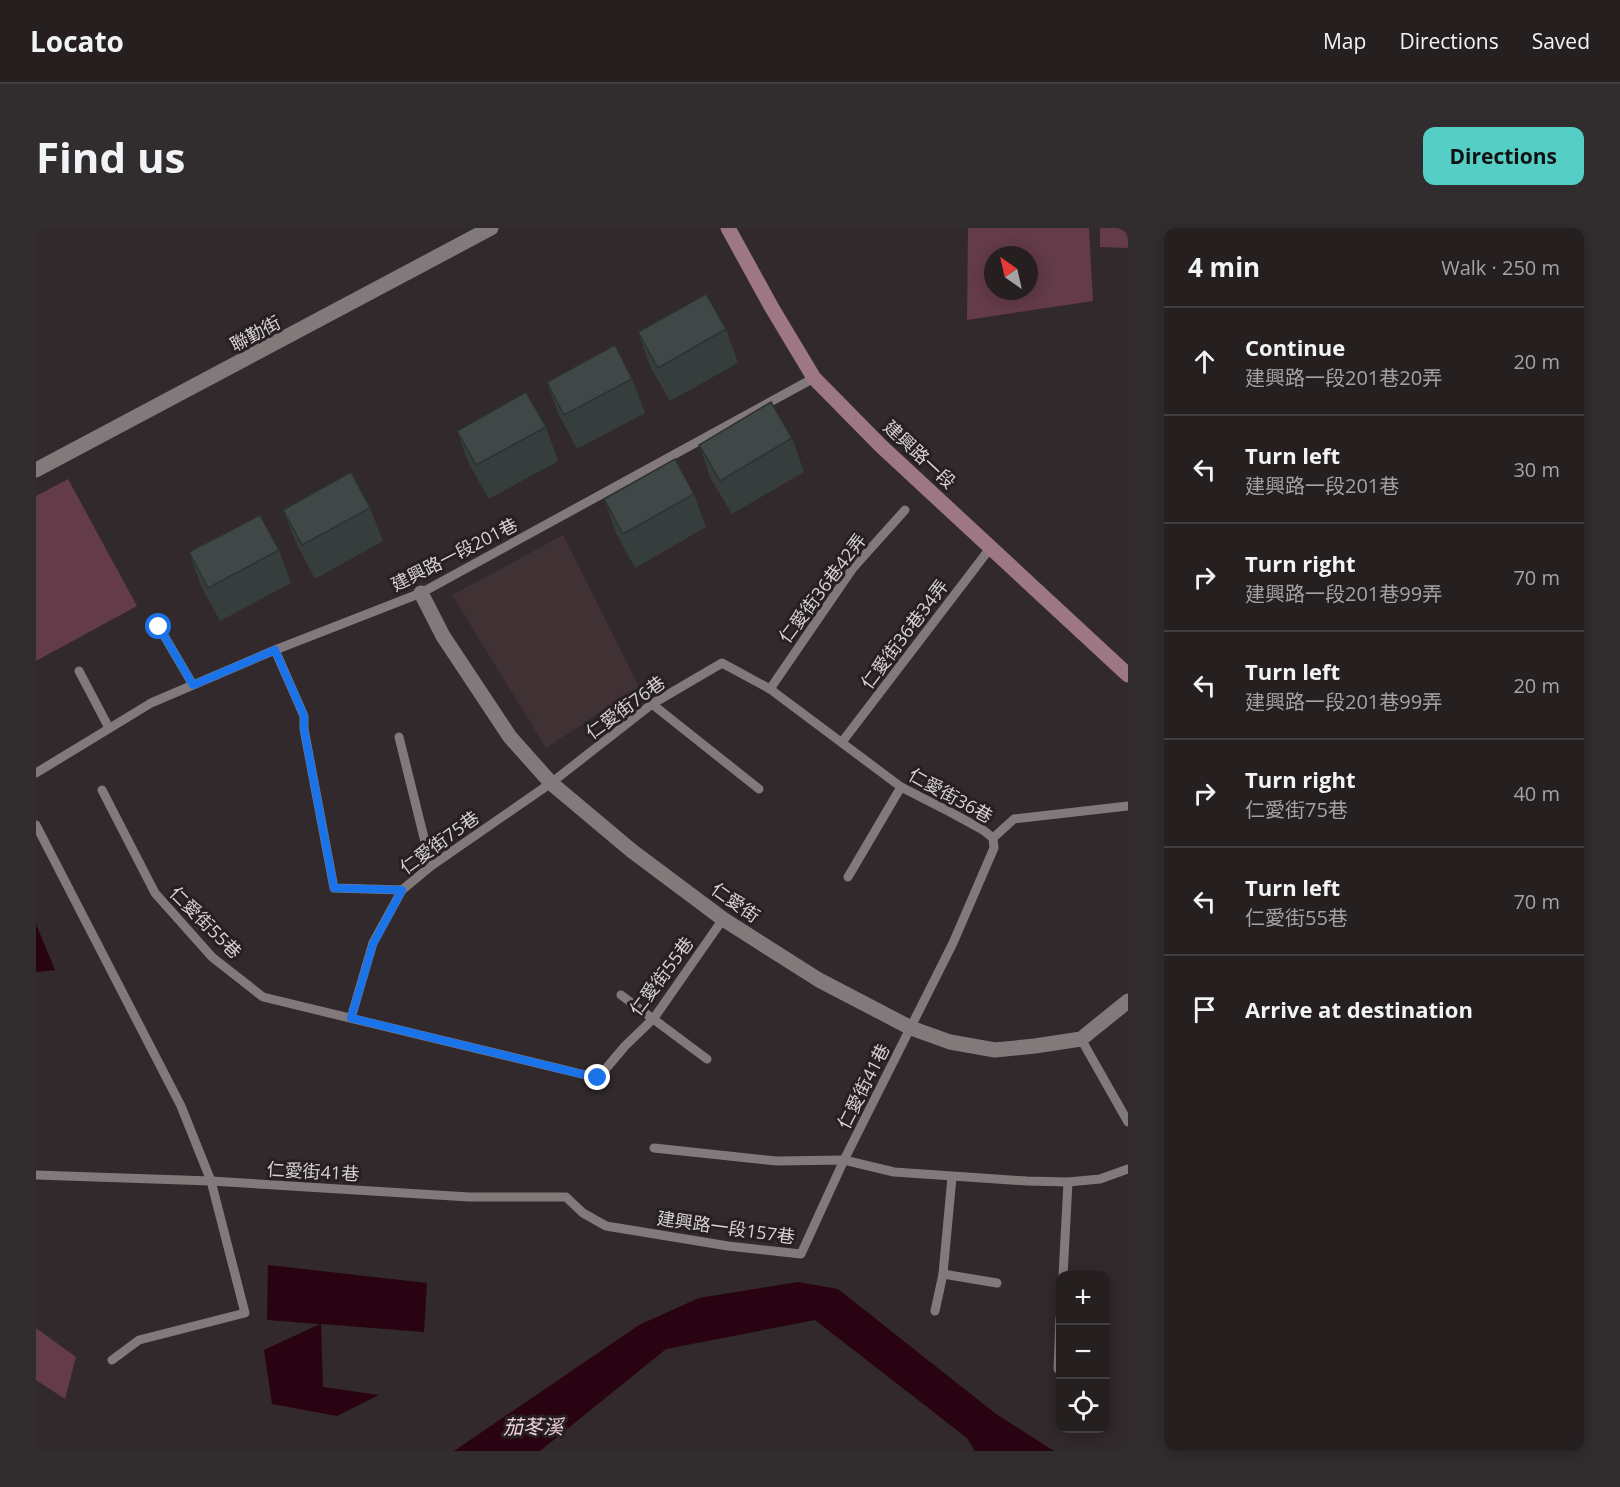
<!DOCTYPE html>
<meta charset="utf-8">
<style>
:root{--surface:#251f20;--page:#312c2d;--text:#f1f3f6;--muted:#a3a2a5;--line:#423d3e;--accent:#55cec5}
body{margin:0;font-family:"Open Sans","Noto Sans TC",sans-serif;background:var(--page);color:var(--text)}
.controls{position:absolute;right:18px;bottom:18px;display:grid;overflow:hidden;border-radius:12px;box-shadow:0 3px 15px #0003}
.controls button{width:54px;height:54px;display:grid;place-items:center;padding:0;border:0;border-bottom:2px solid var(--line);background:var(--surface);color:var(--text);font:30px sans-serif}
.compass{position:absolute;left:948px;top:18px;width:54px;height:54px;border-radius:50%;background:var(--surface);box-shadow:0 3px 15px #0003;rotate:326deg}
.stop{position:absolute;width:18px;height:18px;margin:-14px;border:4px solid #1a73e8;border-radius:50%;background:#fff}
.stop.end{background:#1a73e8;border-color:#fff;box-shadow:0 2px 6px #0008}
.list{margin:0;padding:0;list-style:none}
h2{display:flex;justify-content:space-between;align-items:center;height:78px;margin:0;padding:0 24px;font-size:26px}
h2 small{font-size:20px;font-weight:400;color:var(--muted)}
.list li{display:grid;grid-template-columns:39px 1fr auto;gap:18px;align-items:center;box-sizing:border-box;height:108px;padding:0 24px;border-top:2px solid var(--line)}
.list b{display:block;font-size:22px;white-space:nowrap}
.list p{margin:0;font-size:20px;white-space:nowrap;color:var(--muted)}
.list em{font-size:20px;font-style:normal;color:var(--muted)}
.icon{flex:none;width:33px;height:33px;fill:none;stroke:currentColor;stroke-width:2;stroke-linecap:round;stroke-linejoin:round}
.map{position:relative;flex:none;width:1092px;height:1223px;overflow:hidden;border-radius:12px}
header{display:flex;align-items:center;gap:36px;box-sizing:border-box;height:84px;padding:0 30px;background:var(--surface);border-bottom:2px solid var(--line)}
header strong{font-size:28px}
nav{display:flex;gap:33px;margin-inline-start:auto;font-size:21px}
.intro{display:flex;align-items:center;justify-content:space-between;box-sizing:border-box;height:144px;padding:0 36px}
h1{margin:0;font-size:42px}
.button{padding:15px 27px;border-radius:12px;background:var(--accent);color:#111;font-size:21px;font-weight:700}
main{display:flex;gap:36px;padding:0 36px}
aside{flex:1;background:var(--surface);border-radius:12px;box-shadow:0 3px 15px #0003}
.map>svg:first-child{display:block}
.built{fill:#403135}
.green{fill:#643b48;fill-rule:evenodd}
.water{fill:#2a0312}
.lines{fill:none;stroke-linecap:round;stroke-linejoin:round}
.lane{stroke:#82797b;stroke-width:9}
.street{stroke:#82797b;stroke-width:15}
.secondary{stroke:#9d7783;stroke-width:15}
.wall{fill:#363e3d}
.building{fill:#3f4847;stroke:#2c3232;stroke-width:1.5}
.route{stroke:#1a73e8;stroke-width:8}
.labels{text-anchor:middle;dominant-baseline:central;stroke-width:6;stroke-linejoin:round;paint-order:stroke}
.street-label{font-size:18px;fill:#d7d1d3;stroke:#272022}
.water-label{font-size:20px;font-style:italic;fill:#f4d3dc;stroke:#272022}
</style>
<header>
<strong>Locato</strong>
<nav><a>Map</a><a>Directions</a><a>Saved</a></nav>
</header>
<div class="intro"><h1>Find us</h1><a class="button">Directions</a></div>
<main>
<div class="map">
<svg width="1092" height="1223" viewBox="0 0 1092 1223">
<rect width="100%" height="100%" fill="#31292b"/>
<path class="built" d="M527,307L603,459L510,520L416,367Z"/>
<g class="green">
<path d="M932,0H1053L1057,73L931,92ZM957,27H993V63H957Z"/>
<path d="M1064,0H1092V20L1064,19Z"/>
<path d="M32,251L101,378L0,433V268Z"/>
<path d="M0,1100L40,1129L29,1171L0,1152Z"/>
</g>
<g class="water">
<path d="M0,696L19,742L0,744Z"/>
<path d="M232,1037L391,1055L388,1104L285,1096L287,1159L343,1167L301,1188L236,1176L228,1122L284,1096L231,1092Z"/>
<path d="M762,1054L802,1061L960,1186L1018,1223H939L931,1210L779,1092L630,1121L504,1223H418L603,1097L663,1070Z"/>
</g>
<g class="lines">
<g class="lane">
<path d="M123,399L157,457"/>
<path d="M239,422L268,488V501L298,660L366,662"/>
<path d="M43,443L73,500"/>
<path d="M734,461L817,340L869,282"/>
<path d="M616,476L723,561"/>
<path d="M363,509L395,638"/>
<path d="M806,514L955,319"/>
<path d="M0,545L115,475L239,422L385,365L778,150"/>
<path d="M66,562L119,665L176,729L227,769L562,850L589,818L618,790L687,691"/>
<path d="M0,597L145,878L175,953L209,1085L103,1112L76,1132"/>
<path d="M957,610L978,591L1092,578"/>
<path d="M812,649L865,559"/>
<path d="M585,767L671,831"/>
<path d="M1045,811L1092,894"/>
<path d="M618,920L740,933L808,932L858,944L991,953L1032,954L1064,951L1092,941"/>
<path d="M0,947L175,953L433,969H530L547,985L570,998L692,1018L765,1026L808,932L917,715L958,620L957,610L947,602L914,584L865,559L734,461L686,435L616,476L515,555L395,638L366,662L337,715L315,790"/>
<path d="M907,1046L961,1055"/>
<path d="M1027,1048L1032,954"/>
<path d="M899,1083L907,1046L916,949"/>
<path d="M1022,1141L1024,1090"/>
</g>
<g class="street">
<path d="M0,242L455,0"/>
<path d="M385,365L407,408L474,509L515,555L596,623L687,691L783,752L875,800L914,814L959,822L999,818L1045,811L1092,773"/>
</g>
<path class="secondary" d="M692,0L736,80L778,150L845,218L1092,447"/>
</g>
<g class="wall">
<path d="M690,101L702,135L634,173L614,138L602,104Z"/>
<path d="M596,151L609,185L541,221L523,187L511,154Z"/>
<path d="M510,199L522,233L453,271L433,236L421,203Z"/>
<path d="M756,210L768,244L696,286L675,251L663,217Z"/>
<path d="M658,266L670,299L599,340L580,305L568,271Z"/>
<path d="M334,280L347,313L279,351L260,315L247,282Z"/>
<path d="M243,322L255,355L184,393L165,358L153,324Z"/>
</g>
<g class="building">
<path d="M670,66L690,101L622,140L602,104Z"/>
<path d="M579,117L596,151L528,187L511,154Z"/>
<path d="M490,164L510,199L440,237L421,203Z"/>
<path d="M735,174L756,210L684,253L663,217Z"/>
<path d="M639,231L658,266L587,306L568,271Z"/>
<path d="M315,244L334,280L266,317L247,282Z"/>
<path d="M224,287L243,322L172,360L153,324Z"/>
</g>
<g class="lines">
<path class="route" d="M123,399L157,457L239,422L268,488V501L298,660L366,662L337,716L315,790L562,850"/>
</g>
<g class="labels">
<g class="street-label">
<text transform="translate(219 105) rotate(-28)">聯勤街</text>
<text transform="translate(884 226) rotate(43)">建興路一段</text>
<text transform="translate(418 326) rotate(-27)">建興路一段201巷</text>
<text transform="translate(786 360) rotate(-53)">仁愛街36巷42弄</text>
<text transform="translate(868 406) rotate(-53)">仁愛街36巷34弄</text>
<text transform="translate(589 479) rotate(-36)">仁愛街76巷</text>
<text transform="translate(915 567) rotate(29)">仁愛街36巷</text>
<text transform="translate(403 614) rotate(-36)">仁愛街75巷</text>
<text transform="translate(700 674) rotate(35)">仁愛街</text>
<text transform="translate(170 694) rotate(45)">仁愛街55巷</text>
<text transform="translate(625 748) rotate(-53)">仁愛街55巷</text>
<text transform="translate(827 858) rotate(-63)">仁愛街41巷</text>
<text transform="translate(277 943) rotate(3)">仁愛街41巷</text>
<text transform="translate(690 999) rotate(8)">建興路一段157巷</text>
</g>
<g class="water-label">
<text x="497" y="1198">茄苳溪</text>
</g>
</g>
</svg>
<div class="controls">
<button>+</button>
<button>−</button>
<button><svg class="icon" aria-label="locate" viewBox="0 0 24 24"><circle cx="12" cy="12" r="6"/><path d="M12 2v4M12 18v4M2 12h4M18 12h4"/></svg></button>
</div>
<svg class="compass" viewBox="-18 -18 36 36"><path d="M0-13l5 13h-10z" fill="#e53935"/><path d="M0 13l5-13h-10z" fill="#a3a2a5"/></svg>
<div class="stop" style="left:123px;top:399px"></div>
<div class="stop end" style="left:562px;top:850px"></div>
</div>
<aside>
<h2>4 min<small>Walk · 250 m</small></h2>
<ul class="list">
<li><svg class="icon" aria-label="ahead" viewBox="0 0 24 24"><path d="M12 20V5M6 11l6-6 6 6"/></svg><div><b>Continue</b><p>建興路一段201巷20弄</p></div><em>20 m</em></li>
<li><svg class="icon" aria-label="left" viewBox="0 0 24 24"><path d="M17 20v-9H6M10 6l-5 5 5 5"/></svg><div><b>Turn left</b><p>建興路一段201巷</p></div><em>30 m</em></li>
<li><svg class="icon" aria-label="right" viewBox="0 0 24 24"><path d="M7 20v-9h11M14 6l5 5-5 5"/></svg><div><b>Turn right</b><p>建興路一段201巷99弄</p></div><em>70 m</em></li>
<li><svg class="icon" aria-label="left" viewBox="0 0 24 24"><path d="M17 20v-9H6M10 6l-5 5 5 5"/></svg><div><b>Turn left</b><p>建興路一段201巷99弄</p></div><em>20 m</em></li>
<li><svg class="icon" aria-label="right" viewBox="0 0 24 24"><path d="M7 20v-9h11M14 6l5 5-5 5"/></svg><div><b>Turn right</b><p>仁愛街75巷</p></div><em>40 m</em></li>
<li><svg class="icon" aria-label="left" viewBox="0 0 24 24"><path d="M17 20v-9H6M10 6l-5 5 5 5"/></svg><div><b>Turn left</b><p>仁愛街55巷</p></div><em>70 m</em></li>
<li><svg class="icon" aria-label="arrive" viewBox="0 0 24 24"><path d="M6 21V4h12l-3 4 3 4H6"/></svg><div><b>Arrive at destination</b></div></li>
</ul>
</aside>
</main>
